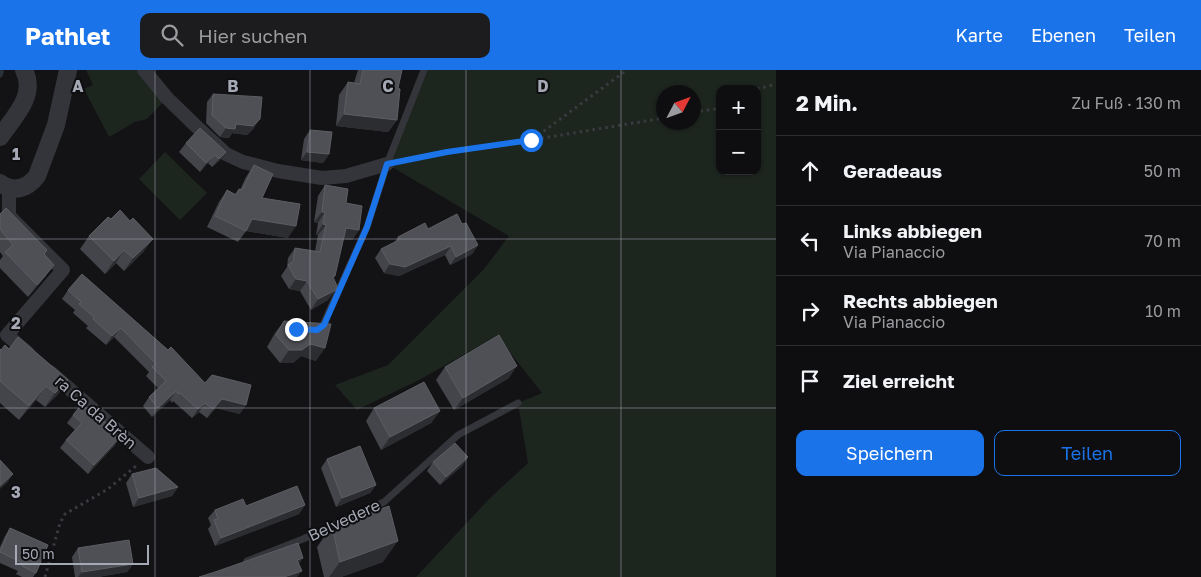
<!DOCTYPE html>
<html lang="de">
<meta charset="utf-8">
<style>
:root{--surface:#0e0e10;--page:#1c1c1e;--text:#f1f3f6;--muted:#9b9c9f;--line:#2e2e30;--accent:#1a73e8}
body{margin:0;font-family:"Golos Text",sans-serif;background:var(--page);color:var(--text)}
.controls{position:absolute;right:15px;top:15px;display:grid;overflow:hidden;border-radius:10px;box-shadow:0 1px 4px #0004}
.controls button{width:45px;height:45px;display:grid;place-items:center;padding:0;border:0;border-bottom:1px solid var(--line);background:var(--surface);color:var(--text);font:25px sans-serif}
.compass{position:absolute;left:656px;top:15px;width:45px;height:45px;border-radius:50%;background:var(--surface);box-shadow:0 1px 4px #0004;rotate:49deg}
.scale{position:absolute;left:15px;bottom:12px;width:134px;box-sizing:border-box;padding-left:5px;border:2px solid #a5a9b5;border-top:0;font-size:14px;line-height:18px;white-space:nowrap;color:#a5a9b5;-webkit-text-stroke:4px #0e0e10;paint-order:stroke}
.stop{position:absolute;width:15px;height:15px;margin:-11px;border:4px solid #1a73e8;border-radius:50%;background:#fff}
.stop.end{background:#1a73e8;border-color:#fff;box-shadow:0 1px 5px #0008}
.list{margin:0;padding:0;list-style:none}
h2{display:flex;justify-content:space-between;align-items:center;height:65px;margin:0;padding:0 20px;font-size:21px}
h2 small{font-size:16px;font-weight:400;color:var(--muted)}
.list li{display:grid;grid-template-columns:32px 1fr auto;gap:15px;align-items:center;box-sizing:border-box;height:70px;padding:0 20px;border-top:1px solid var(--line)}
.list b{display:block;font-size:19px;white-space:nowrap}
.list p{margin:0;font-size:16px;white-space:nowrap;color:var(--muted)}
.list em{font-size:16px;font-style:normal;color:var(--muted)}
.actions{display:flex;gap:10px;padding:15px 20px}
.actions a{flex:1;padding:11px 0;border:1px solid var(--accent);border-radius:10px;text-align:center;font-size:18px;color:var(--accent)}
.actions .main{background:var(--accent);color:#fff}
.icon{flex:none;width:28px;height:28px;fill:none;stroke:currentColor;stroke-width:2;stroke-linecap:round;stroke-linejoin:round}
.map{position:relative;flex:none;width:776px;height:507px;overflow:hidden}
header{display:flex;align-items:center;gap:30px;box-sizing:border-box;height:70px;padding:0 25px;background:var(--accent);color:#fff}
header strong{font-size:24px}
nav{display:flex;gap:28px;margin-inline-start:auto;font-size:18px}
.search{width:350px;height:45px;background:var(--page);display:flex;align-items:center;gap:12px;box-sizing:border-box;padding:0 18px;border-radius:10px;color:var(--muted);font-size:19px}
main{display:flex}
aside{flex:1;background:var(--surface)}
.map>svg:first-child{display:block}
.green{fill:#1d251f;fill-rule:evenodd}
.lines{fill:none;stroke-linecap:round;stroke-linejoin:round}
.stream{stroke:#293138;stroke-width:5.5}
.path{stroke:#3a3b41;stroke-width:3;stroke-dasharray:2.5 4;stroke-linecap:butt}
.service{stroke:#34353a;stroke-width:7}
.minor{stroke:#34353a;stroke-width:14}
.tertiary{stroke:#34353a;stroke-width:18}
.wall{fill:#44454a}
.shaded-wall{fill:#2c2d30}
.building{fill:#4f5056;stroke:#5c5e64}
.route{stroke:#1a73e8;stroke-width:6}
.grid{fill:none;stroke:#a5a9b5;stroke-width:1;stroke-opacity:0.55}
.labels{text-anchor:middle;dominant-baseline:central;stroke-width:4;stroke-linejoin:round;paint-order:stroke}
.street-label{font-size:16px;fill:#a5a9b5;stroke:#0e0e10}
.grid-label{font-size:16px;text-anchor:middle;font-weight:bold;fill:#a5a9b5;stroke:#0e0e10;stroke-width:4;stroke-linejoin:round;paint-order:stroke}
</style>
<header>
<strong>Pathlet</strong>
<div class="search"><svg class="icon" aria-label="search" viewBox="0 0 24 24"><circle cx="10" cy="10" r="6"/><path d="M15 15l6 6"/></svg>Hier suchen</div>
<nav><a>Karte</a><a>Ebenen</a><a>Teilen</a></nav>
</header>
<main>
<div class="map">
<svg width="776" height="507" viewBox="0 0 776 507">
<rect width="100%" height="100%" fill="#131315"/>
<g class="green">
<path d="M86,0H144L167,28L147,49L135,52L109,67L84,19L93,15Z"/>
<path d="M424,0H776V507H416L489,429L528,393L518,333L542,323L497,266L419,310L357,340L335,315L388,295L484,199L509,166L387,94ZM720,19H757V101H720ZM664,22H694V52H664Z"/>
<path d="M165,82L207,123L180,150L139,109Z"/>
</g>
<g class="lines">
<path class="stream" d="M0,5L1,2"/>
<g class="path">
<path d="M757,19L776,14"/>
<path d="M694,42L715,39L720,36"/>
<path d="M533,69L627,0"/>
<path d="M400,91L447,82L531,70L664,48"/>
<path d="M45,507L60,453L65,444L108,419L136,396"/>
</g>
<g class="service">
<path d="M318,259L323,255L367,157L387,94L424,0"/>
<path d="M247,491L303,469L384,432L458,365L518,333"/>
</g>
<g class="minor">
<path d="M144,0L167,28L199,59L226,84L243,92L278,101L322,108L346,106L387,94"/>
<path d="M9,118V146L63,200L7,265L28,283"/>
<path d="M50,302L148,387"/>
</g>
<g class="tertiary">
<path d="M0,67C14,47 37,25 24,0"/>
<path d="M0,113C14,123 27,119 37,106L56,55L68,0"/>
</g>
</g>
<g class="wall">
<path d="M358,0H402L398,18L397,50L388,62L336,56L339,25L348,12L354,13Z"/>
<path d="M213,24L254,58L247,65L232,63L229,68L220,67L206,53L207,32Z"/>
<path d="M200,58L220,90L212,97L208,93L200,102L179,82L186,73Z"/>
<path d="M310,60L329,84L323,93L301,90L304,69Z"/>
<path d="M254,95L262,128L288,168L246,161L238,172L207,157L219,132L227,120L235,124L239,119L240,120L246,107Z"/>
<path d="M325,115L346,133L359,160L352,170L343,169L328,230L311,240L300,221L289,219L281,206L287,197L288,188L295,178L315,181L318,165H316L318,153L314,152L318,126Z"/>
<path d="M0,144L44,184L54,195L45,207L28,227L0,198V190L3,186L0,182Z"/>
<path d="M462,154L478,175L472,184L450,195L445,185L399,206L384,203L375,188L381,179L394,173L398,167L428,159Z"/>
<path d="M89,166L144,181L124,201L116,193L105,204L80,179Z"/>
<path d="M68,220L205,313L240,344L216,338L207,348L199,342L192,348L173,331L172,333L170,330L152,347L143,336L149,327L158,318L146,306L149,302L114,267L106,275L86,258L88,256L73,243L75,240L62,229Z"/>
<path d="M284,251L316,291L301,286L293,293H280L267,277L275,263Z"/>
<path d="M0,279L1,280L9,279L68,310L58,324L45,337L36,330L19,350L0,333Z"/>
<path d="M445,297L509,308L454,340L436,310Z"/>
<path d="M374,338L440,341L431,353L381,380L366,351Z"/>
<path d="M73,345L115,375L88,404L60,378L66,370L75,360L67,353Z"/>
<path d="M468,387L462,396L440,415L427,401L433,392Z"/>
<path d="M327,389L376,415L370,423L336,437L321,398Z"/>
<path d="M132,404L178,417L172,426L133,437L126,413Z"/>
<path d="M305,435L299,444L215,476L208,459L211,455L208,448L215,440L246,436Z"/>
<path d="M332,456L383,492L341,507H324L317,477Z"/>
<path d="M10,458L36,503L33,507H22L16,504L18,501L0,493V477L5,466Z"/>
<path d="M78,478L133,494L127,502L98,507H75L72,487Z"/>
</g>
<g class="shaded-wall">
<path d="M344,44L397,50L388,62L336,56Z"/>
<path d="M260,49L254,58L247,65L232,63L229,68L220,67L226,58L236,54Z"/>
<path d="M226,82L220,90L212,97L219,89Z"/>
<path d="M307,82L329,84L323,93L301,90Z"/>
<path d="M215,85L208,93L200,102L206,93Z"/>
<path d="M322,142H325L318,153L314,152Z"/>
<path d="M252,149L296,156L288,168L246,161Z"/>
<path d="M323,154L326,155L318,165H316Z"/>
<path d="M346,158L359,160L352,170L338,168Z"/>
<path d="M153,169L144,181L124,201L133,188Z"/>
<path d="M478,175L472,184L450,195L456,187Z"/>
<path d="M451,176L445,185L399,206L384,203L390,194Z"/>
<path d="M124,180L116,193L105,204L114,191Z"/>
<path d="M54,195L45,207L28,227L37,215Z"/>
<path d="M296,209L307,211L300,221L289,219Z"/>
<path d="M336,220L328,230L311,240L318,229Z"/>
<path d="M121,258L114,267L106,275L112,266Z"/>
<path d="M310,274L325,278L316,291L301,286L293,293H280L289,280Z"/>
<path d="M517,296L509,308L454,340L463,328Z"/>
<path d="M68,310L58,324L45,337L55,323Z"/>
<path d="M46,316L36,330L19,350L29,336Z"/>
<path d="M176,321L170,330L152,347L158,338Z"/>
<path d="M222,329L246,335L240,344L216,338L207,348L213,339Z"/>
<path d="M205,333L199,342L192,348L198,339Z"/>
<path d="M440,341L431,353L381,380L390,367Z"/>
<path d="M121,366L115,375L88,404L94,395Z"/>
<path d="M468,387L462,396L440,415L446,407Z"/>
<path d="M13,404L7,413L0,419V416Z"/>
<path d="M376,415L370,423L336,437L342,428Z"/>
<path d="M178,417L172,426L133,437L139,428Z"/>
<path d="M305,435L299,444L215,476L221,468Z"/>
<path d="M398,471L383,492L341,507H329L340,492Z"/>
<path d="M303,488L295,500L297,490Z"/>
<path d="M133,494L127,502L98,507H78L82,502Z"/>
<path d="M302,501L297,507H284Z"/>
</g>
<g class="building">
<path d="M363,0H402L398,18L400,19L397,50L344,44L348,12L360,14Z"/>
<path d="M213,24L262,27L260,49L253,56L236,54L235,59L226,58L212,45Z"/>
<path d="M200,58L226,82L219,89L215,85L206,93L186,73Z"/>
<path d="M310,60L332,62L329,84L307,82Z"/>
<path d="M254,95L273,104L262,128L300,134L296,156L252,149L246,161L215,146L227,120L236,125L239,119L242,120Z"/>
<path d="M325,115L348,119L346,133L362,136L359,160L346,158L335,206L333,207L337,216L336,220L318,229L307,211L296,209L288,195L293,192L295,178L320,182L326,155L323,154L325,142H322Z"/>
<path d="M6,138L47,180L44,184L54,195L37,215L5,182L13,175L0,159V144Z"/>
<path d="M120,140L130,151L133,148L153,169L133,188L124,180L114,191L89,166L108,147L111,149Z"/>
<path d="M457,144L462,154L466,153L478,175L456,187L451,176L405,197L390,194L381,179L399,170L398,167L425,153L428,159Z"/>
<path d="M82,204L168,280L171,277L205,313L212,305L251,315L246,335L222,329L213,339L205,333L198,339L180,323L178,324L176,321L158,338L149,327L166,311L152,297L156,294L121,258L112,266L93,249L94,247L79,234L81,232L68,220Z"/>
<path d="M284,251L331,254L325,278L310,274L302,280H289L276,265Z"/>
<path d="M499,265L517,296L463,328L445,297Z"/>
<path d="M18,267L68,310L55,323L46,316L29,336L0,311V279L1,280L5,275L9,279Z"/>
<path d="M424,312L440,341L390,367L374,338Z"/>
<path d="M82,334L99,350L101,348L121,366L94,395L66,370L82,353L73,345Z"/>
<path d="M455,373L468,387L446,407L433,392Z"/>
<path d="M360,376L376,415L342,428L327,389Z"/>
<path d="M0,390L13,404L0,416Z"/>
<path d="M156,398L178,417L139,428L132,404Z"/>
<path d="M297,416L305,435L221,468L214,450L218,449L215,440L243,429L246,436Z"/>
<path d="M389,436L398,471L340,492L332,456Z"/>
<path d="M10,458L48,475L36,503L22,496L23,493L0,482Z"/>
<path d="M129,470L133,494L82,502L78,478Z"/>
<path d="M298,473L303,488L297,490L302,501L284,507H199L215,502Z"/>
</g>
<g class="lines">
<path class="route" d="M296,259L317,260L324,255L367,157L387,94L447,82L531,70"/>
</g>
<path class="grid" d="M155,0V507M310,0V507M466,0V507M621,0V507M0,169H776M0,338H776"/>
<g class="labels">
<g class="street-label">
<text transform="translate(96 342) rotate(41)">ra Ca da Brèn</text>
<text transform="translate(344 450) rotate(-25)">Belvedere</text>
</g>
</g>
<g class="grid-label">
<text x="78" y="22">A</text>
<text x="233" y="22">B</text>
<text x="388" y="22">C</text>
<text x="543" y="22">D</text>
<text x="16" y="90">1</text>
<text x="16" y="259">2</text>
<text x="16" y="428">3</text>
</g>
</svg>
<div class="controls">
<button>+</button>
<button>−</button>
</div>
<svg class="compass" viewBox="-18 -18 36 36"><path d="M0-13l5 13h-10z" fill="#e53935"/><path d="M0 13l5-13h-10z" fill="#9b9c9f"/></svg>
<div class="scale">50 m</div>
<div class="stop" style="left:531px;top:70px"></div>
<div class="stop end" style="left:296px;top:259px"></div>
</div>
<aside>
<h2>2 Min.<small>Zu Fuß · 130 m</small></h2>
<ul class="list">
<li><svg class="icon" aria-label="ahead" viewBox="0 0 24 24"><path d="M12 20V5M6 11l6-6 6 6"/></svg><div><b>Geradeaus</b></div><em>50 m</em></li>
<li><svg class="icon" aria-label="left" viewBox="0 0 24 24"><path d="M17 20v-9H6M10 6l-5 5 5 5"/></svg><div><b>Links abbiegen</b><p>Via Pianaccio</p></div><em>70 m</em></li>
<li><svg class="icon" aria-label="right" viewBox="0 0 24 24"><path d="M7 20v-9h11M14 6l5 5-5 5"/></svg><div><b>Rechts abbiegen</b><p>Via Pianaccio</p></div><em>10 m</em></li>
<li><svg class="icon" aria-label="arrive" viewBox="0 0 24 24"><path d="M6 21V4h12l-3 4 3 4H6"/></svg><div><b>Ziel erreicht</b></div></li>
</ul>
<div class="actions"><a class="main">Speichern</a><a>Teilen</a></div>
</aside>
</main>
